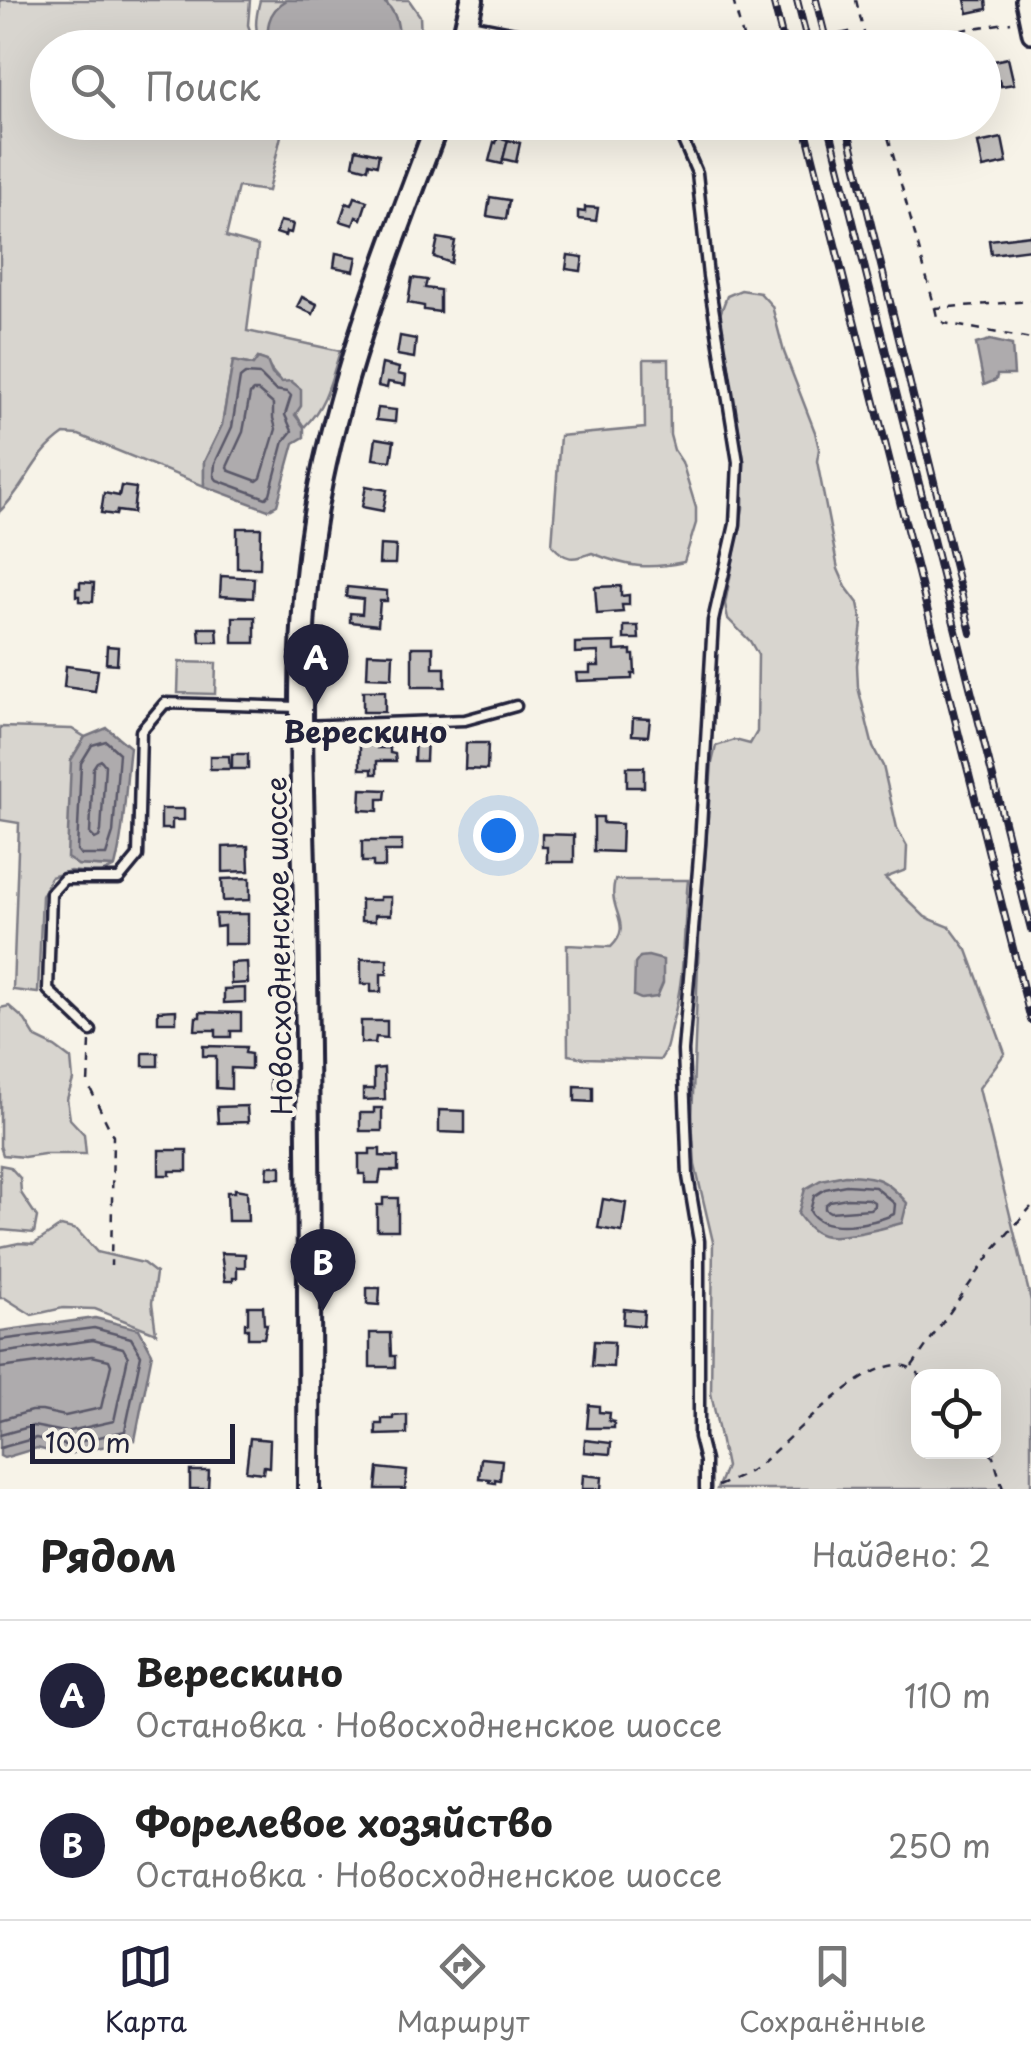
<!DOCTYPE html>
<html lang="ru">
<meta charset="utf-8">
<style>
:root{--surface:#fff;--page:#f2f2f2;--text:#222;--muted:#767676;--line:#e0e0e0;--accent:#22223b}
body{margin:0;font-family:"Playpen Sans",sans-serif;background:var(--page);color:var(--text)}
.controls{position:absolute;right:30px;bottom:30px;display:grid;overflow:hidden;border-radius:20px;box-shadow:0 10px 40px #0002}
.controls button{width:90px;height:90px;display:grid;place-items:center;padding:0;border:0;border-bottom:2px solid var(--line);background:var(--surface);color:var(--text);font:50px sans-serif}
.scale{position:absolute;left:30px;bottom:25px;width:205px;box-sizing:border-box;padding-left:10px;border:5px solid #22223b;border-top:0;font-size:28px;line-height:35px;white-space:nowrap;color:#22223b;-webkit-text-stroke:8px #f7f3e8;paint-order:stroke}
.you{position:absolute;left:498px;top:835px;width:35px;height:35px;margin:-25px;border:8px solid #fff;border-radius:50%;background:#1a73e8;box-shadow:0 0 0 15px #1a73e833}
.badge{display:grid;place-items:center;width:65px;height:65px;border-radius:50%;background:var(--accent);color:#fff;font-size:32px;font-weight:700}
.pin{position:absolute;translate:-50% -82px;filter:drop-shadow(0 2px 5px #0008)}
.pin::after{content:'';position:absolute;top:52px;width:35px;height:30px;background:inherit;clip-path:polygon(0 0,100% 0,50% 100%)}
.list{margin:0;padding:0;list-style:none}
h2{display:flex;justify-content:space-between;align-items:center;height:130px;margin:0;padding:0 40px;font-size:42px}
h2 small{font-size:32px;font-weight:400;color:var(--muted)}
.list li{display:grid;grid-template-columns:65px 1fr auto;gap:30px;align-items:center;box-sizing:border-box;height:150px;padding:0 40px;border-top:2px solid var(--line)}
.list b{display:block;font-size:38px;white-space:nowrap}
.list p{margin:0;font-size:32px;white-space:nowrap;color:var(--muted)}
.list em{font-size:32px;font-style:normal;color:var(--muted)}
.icon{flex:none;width:55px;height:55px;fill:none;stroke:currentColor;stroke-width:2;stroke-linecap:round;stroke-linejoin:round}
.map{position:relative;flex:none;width:1031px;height:1489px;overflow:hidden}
.search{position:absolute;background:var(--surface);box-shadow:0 10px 40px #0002;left:30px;right:30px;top:30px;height:110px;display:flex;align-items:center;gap:25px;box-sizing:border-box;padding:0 35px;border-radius:55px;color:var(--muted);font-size:38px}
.sheet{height:430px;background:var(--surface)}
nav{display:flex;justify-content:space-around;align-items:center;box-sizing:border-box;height:140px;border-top:2px solid var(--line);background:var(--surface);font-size:28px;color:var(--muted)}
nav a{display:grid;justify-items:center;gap:5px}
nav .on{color:var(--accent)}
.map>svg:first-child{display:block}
.green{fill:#d8d5cf;stroke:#7d7c85;stroke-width:2.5;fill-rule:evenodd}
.water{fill:#aeabad;stroke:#76747f;stroke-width:2.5}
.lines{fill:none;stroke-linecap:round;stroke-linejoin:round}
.shore{stroke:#5a5969;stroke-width:2.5}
.building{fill:#c2bfbd;stroke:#22223b;stroke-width:2.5}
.service-casing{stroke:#22223b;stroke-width:15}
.minor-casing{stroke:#22223b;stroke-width:22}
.secondary-casing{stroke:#22223b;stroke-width:28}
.path{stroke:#22223b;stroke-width:2.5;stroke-dasharray:8 8;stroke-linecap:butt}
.service{stroke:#f7f3e8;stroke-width:8}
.minor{stroke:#f7f3e8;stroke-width:15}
.secondary{stroke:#f7f3e8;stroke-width:20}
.rail-casing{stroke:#22223b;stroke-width:8}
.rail{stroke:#f7f3e8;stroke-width:4;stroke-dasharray:11;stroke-linecap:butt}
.labels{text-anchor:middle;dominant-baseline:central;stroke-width:9;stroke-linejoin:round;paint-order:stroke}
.street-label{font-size:28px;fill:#22223b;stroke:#f7f3e8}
.neighbourhood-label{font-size:30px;font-weight:bold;fill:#22223b;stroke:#f7f3e8}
</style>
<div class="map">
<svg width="1031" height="1489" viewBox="0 0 1031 1489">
<rect width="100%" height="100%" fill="#f7f3e8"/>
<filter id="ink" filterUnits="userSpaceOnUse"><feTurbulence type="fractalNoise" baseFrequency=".01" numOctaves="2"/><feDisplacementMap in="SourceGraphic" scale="20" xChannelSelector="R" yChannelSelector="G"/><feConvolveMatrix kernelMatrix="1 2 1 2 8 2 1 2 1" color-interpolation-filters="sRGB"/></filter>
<g filter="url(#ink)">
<g class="green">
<path d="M0,0H250L248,25L256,47L48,48V122L284,123L268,191L238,187L226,237L258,246L247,331L340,351C331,380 326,406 304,427C291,410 291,395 281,382C275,374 270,371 266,361L258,358L253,365L233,361L222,425L204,462V486L79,435L64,434C32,456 27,486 0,511Z"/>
<path d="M260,0H287L280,4L267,32L271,44L265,47C252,34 256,16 260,0Z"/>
<path d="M380,0H409L420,16L421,39L428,47H394L399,39L387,3Z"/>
<path d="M741,290L760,293L772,306L784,352L815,432L819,449L817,461L838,569L846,587L858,603L862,623L857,665L858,687L873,747L883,766L897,828L907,846L906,870L885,878L925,917L950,927L967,950L1005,1053L979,1088L1031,1301V1489H717L726,1467L711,1393L713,1242L695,1165L692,1120L699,939L712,763L716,746L735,740L750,744L757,732L758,655L750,641L728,619L725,604L743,508L744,460L719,317L727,296ZM918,1376H994V1452H918Z"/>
<path d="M644,359H669L670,435L674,450L682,462L696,508V523L684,562C647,570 627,567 592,553C573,560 566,561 552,545L560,436L645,428Z"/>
<path d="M179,662L216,663L215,694L178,693Z"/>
<path d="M0,727L72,729L85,737L71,760L78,865L115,867L100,874L70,871L51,877L42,896L38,993L13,990L19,823L0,820Z"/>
<path d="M615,880H688C683,928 686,977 672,1023C668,1036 669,1048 660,1060L584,1058L568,1055L567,945L611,947C635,924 606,911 615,880Z"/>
<path d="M9,1006L25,1020L36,1038L55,1047L71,1059L73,1080L67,1099L70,1119L84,1134L86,1154H44L24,1157L3,1155L0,1146V1008Z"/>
<path d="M0,1165L10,1167L20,1178L21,1193L37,1217L34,1233L2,1230L0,1232Z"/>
<path d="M61,1226L77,1230L97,1252L143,1263L156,1273L152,1303L156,1333L95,1309L63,1308L32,1315L5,1298H0V1247L19,1243L34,1244Z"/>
</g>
<g class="water">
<path d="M287,0H380C397,8 403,32 394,47H276C261,32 269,10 287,0Z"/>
<path d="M990,340L1012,345L1014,375H997L996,380L984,385L976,344Z"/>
<path d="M258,358L267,361L272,374L281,382L291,381L301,389V406L295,415L304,427V437L294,443L277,505L268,510L204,486V462L222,425L233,361L253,365Z"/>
<path d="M107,728L130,747C125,787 125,827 115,867L78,865L67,858L71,760L85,737Z"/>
<path d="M648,956L663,960V983L657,997L641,999L634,996L635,964L640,957Z"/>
<path d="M845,1175C877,1176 885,1178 907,1203L902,1223C885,1228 838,1240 822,1235C811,1232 804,1222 798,1214L805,1189L821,1180Z"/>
<path d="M95,1318L139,1329L152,1353L135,1440L64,1455L37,1448L4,1458L0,1456V1331Z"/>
</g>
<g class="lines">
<g class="shore">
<path d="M245,374L260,375L275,390L287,392L291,396L285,415L292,431L284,441L270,494L266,498L217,480L214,476L215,463L232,427L240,378Z"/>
<path d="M253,391H258L273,404V418L276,429L261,478L257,481L230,471L227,467L243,432L250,394Z"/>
<path d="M106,741L119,753L113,833L106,855H81L77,850L81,763L92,745Z"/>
<path d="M101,760L105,765L101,831L99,837L95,839L90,834L93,768L97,762Z"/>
<path d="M846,1185L875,1187L895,1204L894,1214C873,1224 822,1234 810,1211L814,1196L825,1189Z"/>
<path d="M847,1198L869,1199L874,1202V1206L870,1209L830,1212L825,1209V1205L830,1201Z"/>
<path d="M0,1340L94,1328L131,1338L141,1355L125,1431L65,1445L36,1438L0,1448"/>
<path d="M0,1353L93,1340L123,1348L128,1357L114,1421L65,1432L33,1426L0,1435"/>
<path d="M0,1368L92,1356L109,1360L111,1365L101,1408L65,1416L42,1411H31L0,1420"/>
</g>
</g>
<g class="building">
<path d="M965,0H986L987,9L968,13Z"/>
<path d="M849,32L853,48H839L836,35Z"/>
<path d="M1008,58L1014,84L1001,86L999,80L985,84L984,63Z"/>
<path d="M498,137L508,140L502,164L489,161L494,142L496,143Z"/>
<path d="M1002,138L1007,163L983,168L978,143Z"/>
<path d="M508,140L520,143L516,162L503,159Z"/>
<path d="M356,149L379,154L377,165L369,163L368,169L353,165Z"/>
<path d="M355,197L367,201L361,219L356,217L353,225L340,221L346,203L352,205Z"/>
<path d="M490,197L509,200L506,219L487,216Z"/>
<path d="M585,207L598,208L596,221L578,219V211L585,212Z"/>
<path d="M280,221L293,224L291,233L286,232L285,236L276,233Z"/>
<path d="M1031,235V249L991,254L989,240Z"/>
<path d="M438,238L455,241L451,263L434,257Z"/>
<path d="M336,253L357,257L354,271L334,267Z"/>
<path d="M568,255L583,257L581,271L566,269Z"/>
<path d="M412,278L427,280L425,288L440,290V312L424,310V306L408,303Z"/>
<path d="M302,297L317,304L313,314L297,307Z"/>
<path d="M400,336L416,339L414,358L397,355Z"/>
<path d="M382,364L399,368L398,374L406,376L405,385L388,382L387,388L378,386Z"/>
<path d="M378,408L396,410L395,422L376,420Z"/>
<path d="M376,438L394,441L391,461L373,459Z"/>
<path d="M121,486L136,488L133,513L117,511L116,515L101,513L104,493L119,496Z"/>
<path d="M366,486L387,490L383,511L362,507Z"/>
<path d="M237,528H261L260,568H237Z"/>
<path d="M380,545L396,546L395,564H379Z"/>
<path d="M221,576L254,578L253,598L220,596Z"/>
<path d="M80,582L94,583L93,602L79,601V596H76V588H80Z"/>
<path d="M621,586V596L629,595V605H622L623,612L597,614L595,587Z"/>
<path d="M347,587L387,591V601H380L378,625L350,622V613L362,614L363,599L346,597Z"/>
<rect x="233" y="617" width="22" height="26"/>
<path d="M624,626H638L639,639H624Z"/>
<path d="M199,628H217L218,642H200Z"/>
<path d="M615,642V651L631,650V655H634L635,674H632V679L577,681L576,673H590V666H599L598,652L575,653V643Z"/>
<path d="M107,646L118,647L117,664L106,663Z"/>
<path d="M412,647H433V668H445V687H412Z"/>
<path d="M368,653L393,654L392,678L367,677Z"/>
<path d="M66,666L98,670L95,691L64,687Z"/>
<rect x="363" y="691" width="22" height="21"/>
<path d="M633,718L650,719L648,736L632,735Z"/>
<path d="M415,734L427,735L426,761H414Z"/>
<path d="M466,743H488L487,770L465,769Z"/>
<path d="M360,745H377V748H390V753L395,754L396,761H377V774H372V769H360Z"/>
<rect x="232" y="754" width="16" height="15"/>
<path d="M210,756H229L230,769H210Z"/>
<rect x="627" y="767" width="17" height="20"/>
<path d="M361,789L386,790L385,799H378V811L360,810Z"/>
<path d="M161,809H184V820H172V829H161Z"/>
<path d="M594,817H603V823L622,824L621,852L594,851Z"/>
<path d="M542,834L574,835V862H547V847H542Z"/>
<path d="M362,841H402V851H385V867H373V862H362Z"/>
<path d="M248,846L249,871L223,872V847Z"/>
<path d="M250,878V900L223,901L222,879Z"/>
<path d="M380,897H391V915H375V921H361V900H380Z"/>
<path d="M215,914H248V944H224V926L216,927Z"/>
<path d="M361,959H387V974H381V992H371V984H361Z"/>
<path d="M247,962L248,983L231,984L230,963Z"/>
<path d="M245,988V1002L224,1003V989Z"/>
<path d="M176,1010V1022H158V1011Z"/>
<path d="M200,1012L241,1013V1031H231V1037H216V1030H195L196,1017H200Z"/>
<path d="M361,1021H387V1038L376,1037L375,1043H361Z"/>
<path d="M203,1046L246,1047L245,1053L251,1054V1069L231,1068V1089L216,1088V1056H203Z"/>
<rect x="143" y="1053" width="15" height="13"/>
<path d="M384,1068L385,1099L363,1100V1089H374V1069Z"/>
<path d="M270,1079H286L285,1089H270Z"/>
<path d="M575,1086L593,1087V1102L575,1101Z"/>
<path d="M247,1106L248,1122L218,1123L217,1107Z"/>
<path d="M374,1108H382V1131H360V1113H374Z"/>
<path d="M439,1110L465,1111V1133L439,1132Z"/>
<path d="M370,1149H380V1156L398,1157V1171H381L379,1183H365V1174H359V1154H370Z"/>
<path d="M159,1150H187V1171H170V1175H159Z"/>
<path d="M268,1166H281V1178H267Z"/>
<path d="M235,1189L247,1191L248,1221H228L227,1192H235Z"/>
<path d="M383,1198H398V1230H377V1205H383Z"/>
<path d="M603,1199L626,1203L622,1232L598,1228Z"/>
<path d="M221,1253L245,1254V1267H237V1278H233V1281H225Z"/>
<path d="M367,1288H380L379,1305L367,1304Z"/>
<path d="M248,1306H263L264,1324H267L264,1338H248V1329H245V1323H248Z"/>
<path d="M624,1309L644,1311L643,1326L623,1324Z"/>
<path d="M370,1333H390L391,1356H395V1367H370Z"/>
<path d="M594,1341L614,1342L613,1367L592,1366Z"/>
<path d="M589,1405L599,1406V1412L610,1413L609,1421L614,1422V1428H587Z"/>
<path d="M407,1415V1434L376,1435V1424H382V1419H393V1416Z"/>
<path d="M250,1438L270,1440L269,1467L264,1466L263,1473L246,1471Z"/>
<path d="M585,1440L611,1443L610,1454L584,1452Z"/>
<path d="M481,1458L502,1460L500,1480L495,1479V1483L489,1482L490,1479L479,1478Z"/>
<path d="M378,1468L407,1471L405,1489H376Z"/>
<path d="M190,1471H209L208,1489H190Z"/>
<path d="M583,1475L602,1477L601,1489H582Z"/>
</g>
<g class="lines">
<g class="service-casing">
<g id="service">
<path d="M470,24L593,48"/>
<path d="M675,122L697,173L708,276L738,462L735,524L713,621L700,845L683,1051L688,1176L699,1241V1437L705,1461V1489"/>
<path d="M302,726L465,720L516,706"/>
<path d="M91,1031L48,990L51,893L64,879H119L138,856L141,731L165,703L297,707"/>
</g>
</g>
<g class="minor-casing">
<path id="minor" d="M1024,0L1031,34"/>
</g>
<g class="secondary-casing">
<g id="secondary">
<path d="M461,48L472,0"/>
<path d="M309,1489C310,1294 308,1100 305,906C302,765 292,621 321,482C346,359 393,240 438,122"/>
</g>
</g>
<g class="path">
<path d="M733,0L746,48"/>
<path d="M856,0L866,41L865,48"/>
<path d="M866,41L907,39L1011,22"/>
<path d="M884,122L935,308L1031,301"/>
<path d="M935,308L937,317L944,323L1031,339"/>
<path d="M90,1042L88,1084L113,1136L111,1266"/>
<path d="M912,1366L995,1248L1031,1207"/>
<path d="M989,1452L993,1456L1003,1489"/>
<path d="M718,1486C732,1480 748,1474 760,1464C790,1439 860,1364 900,1365C909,1366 914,1370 920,1376"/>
</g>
<use href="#service" class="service"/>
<use href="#minor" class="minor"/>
<use href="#secondary" class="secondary"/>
<g class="rail-casing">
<g id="rail">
<path d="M773,0L785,48"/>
<path d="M797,0L809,48"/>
<path d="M816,0L828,48"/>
<path d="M804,122L1031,1020"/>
<path d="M828,122L1031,929"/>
<path d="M846,122L971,633"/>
</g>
</g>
<use href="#rail" class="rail"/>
</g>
</g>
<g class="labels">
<g class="street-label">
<text transform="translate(278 946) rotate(-91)">Новосходненское шоссе</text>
</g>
<g class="neighbourhood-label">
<text x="365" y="730">Верескино</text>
</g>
</g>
</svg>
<div class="controls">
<button><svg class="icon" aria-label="locate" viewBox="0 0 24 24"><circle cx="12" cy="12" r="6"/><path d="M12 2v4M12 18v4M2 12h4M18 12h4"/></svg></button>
</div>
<div class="scale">100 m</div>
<div class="you"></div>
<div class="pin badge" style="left:316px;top:706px">A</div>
<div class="pin badge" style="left:323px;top:1311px">B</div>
<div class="search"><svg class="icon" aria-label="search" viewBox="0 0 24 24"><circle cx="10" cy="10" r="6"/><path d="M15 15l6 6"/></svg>Поиск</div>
</div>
<section class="sheet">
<h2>Рядом<small>Найдено: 2</small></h2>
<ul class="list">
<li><span class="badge">A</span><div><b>Верескино</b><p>Остановка · Новосходненское шоссе</p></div><em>110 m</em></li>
<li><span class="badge">B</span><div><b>Форелевое хозяйство</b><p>Остановка · Новосходненское шоссе</p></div><em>250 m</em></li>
</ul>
</section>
<nav>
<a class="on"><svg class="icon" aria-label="map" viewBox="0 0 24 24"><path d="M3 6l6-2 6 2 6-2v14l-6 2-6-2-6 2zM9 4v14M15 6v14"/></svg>Карта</a>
<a><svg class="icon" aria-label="directions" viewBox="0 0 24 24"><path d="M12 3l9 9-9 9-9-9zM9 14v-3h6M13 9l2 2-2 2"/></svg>Маршрут</a>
<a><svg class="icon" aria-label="saved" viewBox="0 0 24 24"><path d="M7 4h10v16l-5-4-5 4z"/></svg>Сохранённые</a>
</nav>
